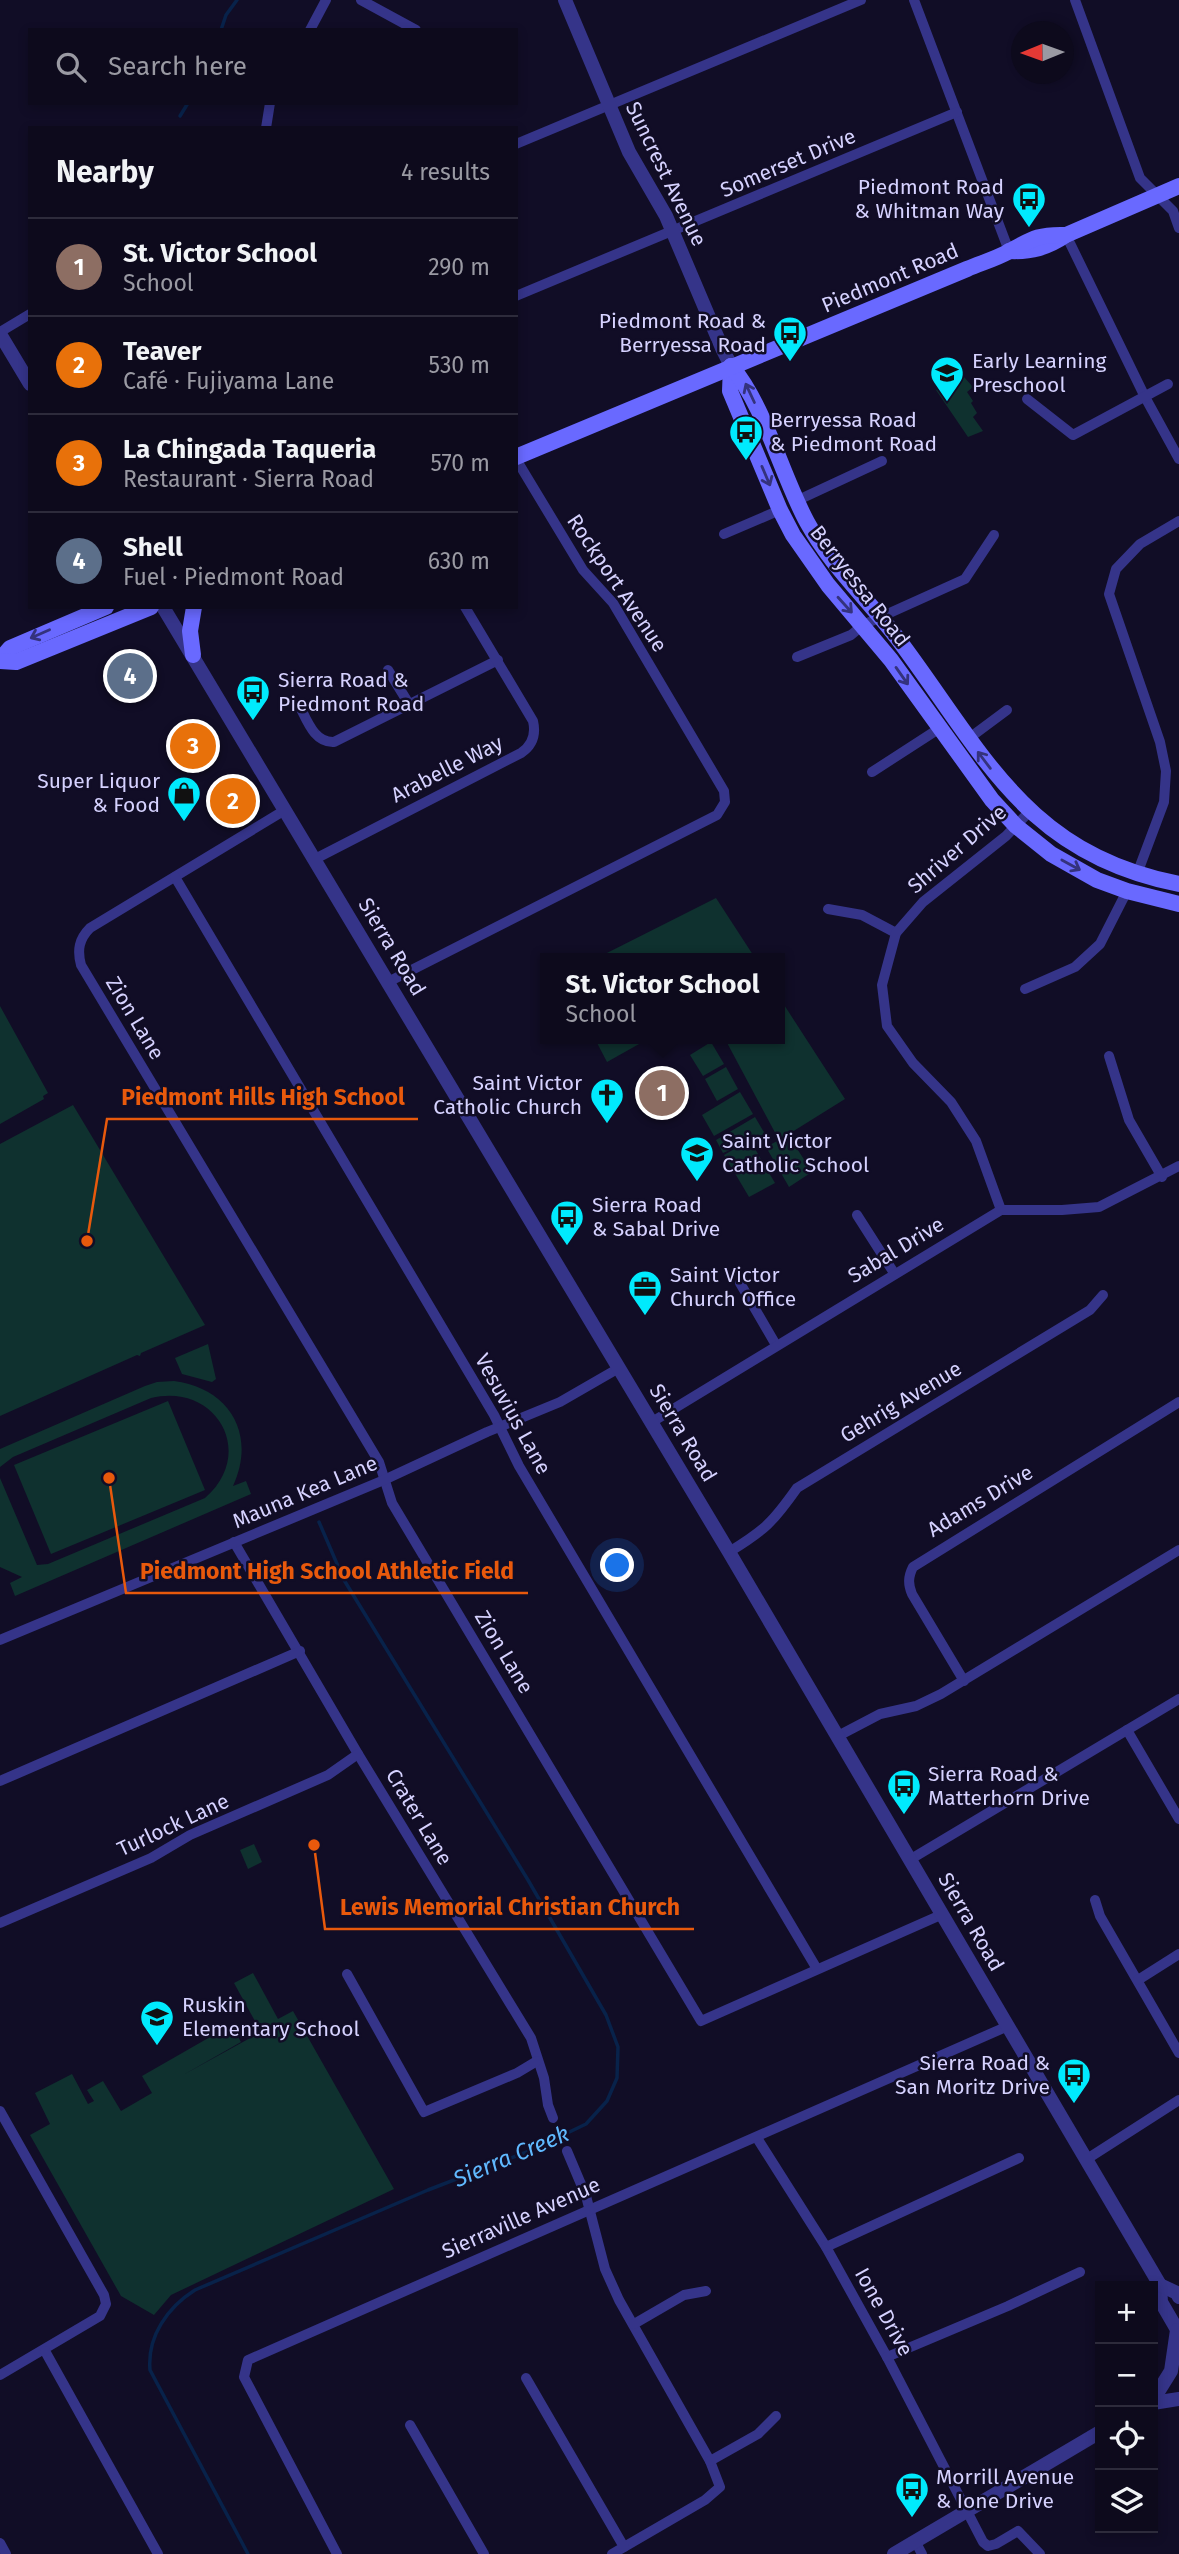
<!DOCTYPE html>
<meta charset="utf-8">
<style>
:root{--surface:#0d0a1c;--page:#161325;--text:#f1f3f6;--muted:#9a9aa3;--line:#2d2b3b;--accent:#2563eb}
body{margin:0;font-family:"Fira Sans",sans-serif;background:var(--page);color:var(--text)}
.controls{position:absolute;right:21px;bottom:21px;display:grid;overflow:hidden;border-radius:0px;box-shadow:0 4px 10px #0003}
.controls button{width:63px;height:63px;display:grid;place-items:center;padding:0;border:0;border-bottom:2px solid var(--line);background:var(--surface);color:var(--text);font:35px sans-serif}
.compass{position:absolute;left:1011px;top:21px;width:63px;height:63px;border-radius:50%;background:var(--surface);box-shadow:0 4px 10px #0003;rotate:269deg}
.you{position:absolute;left:618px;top:1566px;width:24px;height:24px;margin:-18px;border:5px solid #fff;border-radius:50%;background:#1a73e8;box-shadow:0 0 0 10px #1a73e833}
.badge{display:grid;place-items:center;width:46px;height:46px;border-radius:50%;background:var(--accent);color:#fff;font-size:23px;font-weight:700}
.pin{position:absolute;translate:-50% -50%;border:4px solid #fff;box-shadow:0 2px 7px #0006}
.popup{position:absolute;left:540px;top:953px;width:245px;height:91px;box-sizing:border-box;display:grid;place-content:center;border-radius:0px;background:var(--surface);filter:drop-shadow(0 2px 5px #0005);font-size:23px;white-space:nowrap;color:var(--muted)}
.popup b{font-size:26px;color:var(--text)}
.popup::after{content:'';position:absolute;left:50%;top:100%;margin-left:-14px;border:14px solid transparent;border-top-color:var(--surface)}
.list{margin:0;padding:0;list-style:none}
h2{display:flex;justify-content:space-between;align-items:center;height:91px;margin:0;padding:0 28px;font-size:30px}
h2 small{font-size:23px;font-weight:400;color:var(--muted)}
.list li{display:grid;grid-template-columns:46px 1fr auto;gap:21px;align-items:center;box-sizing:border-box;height:98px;padding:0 28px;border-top:2px solid var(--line)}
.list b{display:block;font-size:26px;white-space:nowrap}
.list p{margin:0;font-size:23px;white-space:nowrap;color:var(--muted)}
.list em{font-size:23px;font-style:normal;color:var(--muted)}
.icon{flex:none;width:38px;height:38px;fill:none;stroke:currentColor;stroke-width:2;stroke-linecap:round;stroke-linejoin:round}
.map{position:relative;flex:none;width:1179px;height:2554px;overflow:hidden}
.search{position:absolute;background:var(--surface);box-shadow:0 4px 10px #0003;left:28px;top:28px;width:490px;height:77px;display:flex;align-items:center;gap:18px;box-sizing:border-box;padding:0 24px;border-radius:0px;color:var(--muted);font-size:26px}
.panel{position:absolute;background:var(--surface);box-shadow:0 4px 10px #0003;left:28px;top:126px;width:490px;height:483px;border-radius:0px}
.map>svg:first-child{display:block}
.green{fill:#0f312f}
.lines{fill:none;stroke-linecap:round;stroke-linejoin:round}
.stream{stroke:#08224a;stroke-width:3.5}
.minor{stroke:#353489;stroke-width:10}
.tertiary{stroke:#353489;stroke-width:14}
.secondary{stroke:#6969ff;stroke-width:16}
.oneway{stroke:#34327d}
.labels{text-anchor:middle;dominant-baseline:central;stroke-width:5;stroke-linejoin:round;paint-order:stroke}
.street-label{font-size:21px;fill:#d6d2ff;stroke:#110d26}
.poi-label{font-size:21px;fill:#d6d2ff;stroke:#110d26;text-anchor:start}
.water-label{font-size:23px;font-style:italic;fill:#60b9ff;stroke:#110d26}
.leader{fill:none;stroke:#e8590c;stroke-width:2.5}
.callout-dot{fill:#e8590c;stroke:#110d26;stroke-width:2.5}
.callout-label{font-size:23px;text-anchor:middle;font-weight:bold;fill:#e8590c;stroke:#110d26;stroke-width:5;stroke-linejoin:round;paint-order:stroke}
</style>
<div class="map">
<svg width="1179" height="2554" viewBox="0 0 1179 2554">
<rect width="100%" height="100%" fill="#110d26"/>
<g class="green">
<path d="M963,376L973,387L967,392L973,401L971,403L977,413L973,417L983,431L968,437L936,390Z"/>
<path d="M716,898L755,958H597Z"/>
<path d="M779,997L845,1099L784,1137L789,1136L812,1172L789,1187L766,1147L779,1140L725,1039H779Z"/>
<path d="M0,1006L48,1093L43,1096L44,1099L0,1124Z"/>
<path d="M595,1039H648L607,1062Z"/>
<path d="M711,1042L724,1064L703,1076L690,1055Z"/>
<path d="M726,1067L738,1089L717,1101L705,1079Z"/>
<path d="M740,1092L753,1114L714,1136L702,1115Z"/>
<path d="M73,1105L205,1325L141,1353L140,1356L137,1355L0,1416V1144Z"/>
<path d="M755,1117L768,1139L754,1147L758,1154L732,1169L724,1155L743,1144L723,1153L716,1140Z"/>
<path d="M759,1156L775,1183L749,1197L733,1170Z"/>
<path d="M208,1344L216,1379L212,1382L182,1374L175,1358Z"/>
<path d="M174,1381C229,1388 257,1434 233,1486L246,1481L251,1494L15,1596L10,1583L22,1577L0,1567V1478L37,1565L48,1564L205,1498C257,1453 216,1382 151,1398L13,1457L0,1467V1449L145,1386L157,1382Z"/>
<path d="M168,1401L205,1490L51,1554L14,1465Z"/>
<path d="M254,1844L262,1862L248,1869L240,1850Z"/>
<path d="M253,1973L278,2019L293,2011L394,2189L171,2295L154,2315L121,2296L30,2135L50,2124L35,2093L72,2074L88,2104L94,2101L87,2090L103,2081L121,2111L152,2093L142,2076L231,2025L241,2042L183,2075L261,2032L234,1983Z"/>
</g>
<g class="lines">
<g class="stream">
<path d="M221,30L226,15L237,0"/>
<path d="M180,116L188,103"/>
<path d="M248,2554L150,2370C147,2336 168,2307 195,2290L428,2190L532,2150L586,2124L607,2101L617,2078L618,2047L606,2015L528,1880L344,1580L319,1522"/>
</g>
<g class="minor">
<path d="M361,0L416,30"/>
<path d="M914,0L1009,251"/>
<path d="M1075,0L1140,178L1173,211L1179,228"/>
<path d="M310,30L326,0"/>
<path d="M266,128L270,103"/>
<path d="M516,144L861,0"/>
<path d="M1066,235L1145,397L1179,459"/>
<path d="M516,296L957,112"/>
<path d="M0,332L30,314"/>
<path d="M1027,399L1073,435L1168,384"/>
<path d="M796,501L882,461"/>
<path d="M724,534L780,510"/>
<path d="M797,657L851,635L863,625L965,579L994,535"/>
<path d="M388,670L409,704"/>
<path d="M299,705C307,720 314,743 334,742L498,660"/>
<path d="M968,739L1007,710"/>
<path d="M872,772L940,728"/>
<path d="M285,810L90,928C79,939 77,950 81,965L379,1462L392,1503L701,2021L943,1914"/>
<path d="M315,859L521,753C533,745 536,734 533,721L465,607"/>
<path d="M1137,874L1164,802L1166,771L1160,742L1109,594L1116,569L1140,544L1179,521"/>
<path d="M175,877L494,1415L519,1466L817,1969"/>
<path d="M828,909L862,915L896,933"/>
<path d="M388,982L717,815L725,802L724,791L613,603L583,570L516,459"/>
<path d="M1025,989L1075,967L1100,944L1127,891"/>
<path d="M1109,1056L1129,1120L1162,1177"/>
<path d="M1001,1210L976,1141L951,1102L913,1063L887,1026L882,985L896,933L923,902L1006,836L1029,812"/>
<path d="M857,1215L894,1273"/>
<path d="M740,1283L776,1345"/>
<path d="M652,1422L1001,1210H1062L1099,1207L1179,1166"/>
<path d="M234,1542L358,1754L531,2038L544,2078L548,2105L553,2118"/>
<path d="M729,1552C765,1530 773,1522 797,1488L1090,1310L1103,1295"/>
<path d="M0,1640L384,1480L487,1432L560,1402L619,1368"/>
<path d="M964,1681L912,1594C908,1584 908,1577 913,1567L1179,1402"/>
<path d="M1127,1730L1179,1819"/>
<path d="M838,1736L880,1714L916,1706L941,1694L1179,1550"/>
<path d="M0,1781L300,1651"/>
<path d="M911,1859L1179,1699"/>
<path d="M1095,1900L1100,1916L1179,2053"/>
<path d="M0,1923L151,1858L190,1835L328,1775L358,1754"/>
<path d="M347,1974L424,2112L517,2073L537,2061"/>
<path d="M1138,1980L1179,1954"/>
<path d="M0,2111L104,2295L106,2304L100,2316L0,2375"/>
<path d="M757,2138L826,2247L887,2357L983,2542L988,2546L996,2544L1018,2531L1040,2554"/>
<path d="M567,2151L586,2196L605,2269L619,2300L710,2461L720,2487L705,2500L612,2554"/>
<path d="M1087,2159L1179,2100"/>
<path d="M826,2247L1019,2158"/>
<path d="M634,2324L684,2295L706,2291"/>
<path d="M45,2351L158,2554"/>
<path d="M887,2357L1008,2306L1080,2272"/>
<path d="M526,2378L624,2547"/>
<path d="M410,2425L484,2554"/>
<path d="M710,2461L758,2434L776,2416"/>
<path d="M915,2541L922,2554"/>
<path d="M0,2543L6,2554"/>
<path d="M337,2554L244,2377L248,2360L1008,2026"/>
</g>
<g class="tertiary">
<path d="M565,0L629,152L666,216L722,348L731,366"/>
<path d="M0,334L30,384"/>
<path d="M163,607L729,1552L1160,2285L1161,2302L1179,2333"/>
<path d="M1160,2285L1177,2293L1179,2297"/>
<path d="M1153,2400L1171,2371L1177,2330"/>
<path d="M1153,2403L1179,2399"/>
<path d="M894,2554L1100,2432"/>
</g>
<g class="secondary">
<path d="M1009,251C1031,252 1047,248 1066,235L1179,186"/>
<path d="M731,366L730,391L780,510L793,535L828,585L891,660L992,800L1016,826L1051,854L1097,880L1127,891L1179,904"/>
<path d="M731,366C765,406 781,474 807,522C831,566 868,599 898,639C983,752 1025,854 1179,884"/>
<path d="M516,457L967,269C981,263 995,259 1008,252C1032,239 1038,234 1066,235"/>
<path d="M193,655L190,631L194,607"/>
<path d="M0,660L10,648L106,607"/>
<path d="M0,661L16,662L151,607"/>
</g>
</g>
<defs><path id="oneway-shaft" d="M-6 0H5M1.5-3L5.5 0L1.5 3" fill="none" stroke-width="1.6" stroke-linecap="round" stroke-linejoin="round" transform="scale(1.75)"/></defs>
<g class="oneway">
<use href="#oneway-shaft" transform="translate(750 393) rotate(-115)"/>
<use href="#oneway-shaft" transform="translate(766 476) rotate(67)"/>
<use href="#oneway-shaft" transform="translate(845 605) rotate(48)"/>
<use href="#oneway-shaft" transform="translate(40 634) rotate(156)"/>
<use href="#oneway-shaft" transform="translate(902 676) rotate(55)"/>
<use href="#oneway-shaft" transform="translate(984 760) rotate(-127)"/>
<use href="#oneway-shaft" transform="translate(1071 865) rotate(29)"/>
</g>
<defs>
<g id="bus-pin" transform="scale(1.75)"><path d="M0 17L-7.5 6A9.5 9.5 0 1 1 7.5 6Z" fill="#00eafd" stroke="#110d26"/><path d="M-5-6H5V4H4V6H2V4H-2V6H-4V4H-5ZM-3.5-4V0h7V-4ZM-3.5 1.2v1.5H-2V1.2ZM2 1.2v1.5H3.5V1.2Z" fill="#111"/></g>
<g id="school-pin" transform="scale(1.75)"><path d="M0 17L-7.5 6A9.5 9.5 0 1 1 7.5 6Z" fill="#00eafd" stroke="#110d26"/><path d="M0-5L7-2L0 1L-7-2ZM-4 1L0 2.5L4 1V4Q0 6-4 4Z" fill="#111"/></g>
<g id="shop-pin" transform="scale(1.75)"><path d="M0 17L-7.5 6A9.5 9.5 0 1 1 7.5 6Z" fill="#00eafd" stroke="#110d26"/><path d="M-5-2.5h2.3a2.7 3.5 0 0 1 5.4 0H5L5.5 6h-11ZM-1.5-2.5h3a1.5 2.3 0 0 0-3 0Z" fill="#111"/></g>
<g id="church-pin" transform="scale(1.75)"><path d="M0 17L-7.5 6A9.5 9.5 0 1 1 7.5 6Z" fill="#00eafd" stroke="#110d26"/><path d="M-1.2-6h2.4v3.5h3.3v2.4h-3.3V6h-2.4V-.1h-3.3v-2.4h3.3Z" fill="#111"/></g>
<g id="office-pin" transform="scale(1.75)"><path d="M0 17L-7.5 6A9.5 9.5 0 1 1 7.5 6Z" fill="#00eafd" stroke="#110d26"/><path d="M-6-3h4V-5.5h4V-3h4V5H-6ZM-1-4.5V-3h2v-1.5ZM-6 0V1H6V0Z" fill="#111"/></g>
</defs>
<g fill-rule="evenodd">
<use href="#bus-pin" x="1029" y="199"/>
<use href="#bus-pin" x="790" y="333"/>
<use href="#school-pin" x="947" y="373"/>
<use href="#bus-pin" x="746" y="432"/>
<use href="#bus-pin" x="253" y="692"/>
<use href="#shop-pin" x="184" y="793"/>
<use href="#church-pin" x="607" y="1095"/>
<use href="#school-pin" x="697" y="1153"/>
<use href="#bus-pin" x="567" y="1217"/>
<use href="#office-pin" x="645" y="1287"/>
<use href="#bus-pin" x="904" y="1786"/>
<use href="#school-pin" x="157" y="2017"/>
<use href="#bus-pin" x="1074" y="2075"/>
<use href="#bus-pin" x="912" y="2489"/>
</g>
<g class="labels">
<g class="street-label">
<text transform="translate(788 163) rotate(-23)">Somerset Drive</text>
<text transform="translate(666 174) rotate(64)">Suncrest Avenue</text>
<text transform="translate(890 278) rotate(-23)">Piedmont Road</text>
<text transform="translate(617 583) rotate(56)">Rockport Avenue</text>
<text transform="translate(860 586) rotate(52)">Berryessa Road</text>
<text transform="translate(447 769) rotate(-27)">Arabelle Way</text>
<text transform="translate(957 849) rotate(-41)">Shriver Drive</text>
<text transform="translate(392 947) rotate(59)">Sierra Road</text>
<text transform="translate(135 1018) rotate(59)">Zion Lane</text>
<text transform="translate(896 1250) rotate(-31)">Sabal Drive</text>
<text transform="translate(901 1402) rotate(-31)">Gehrig Avenue</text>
<text transform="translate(513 1414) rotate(61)">Vesuvius Lane</text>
<text transform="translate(683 1433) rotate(59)">Sierra Road</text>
<text transform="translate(305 1492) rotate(-23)">Mauna Kea Lane</text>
<text transform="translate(980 1501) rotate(-31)">Adams Drive</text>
<text transform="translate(504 1652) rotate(59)">Zion Lane</text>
<text transform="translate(419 1817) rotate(59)">Crater Lane</text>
<text transform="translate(173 1825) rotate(-25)">Turlock Lane</text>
<text transform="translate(971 1922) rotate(60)">Sierra Road</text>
<text transform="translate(521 2218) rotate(-24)">Sierraville Avenue</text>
<text transform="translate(884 2312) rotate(61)">Ione Drive</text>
</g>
<g class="poi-label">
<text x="1004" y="187" text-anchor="end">Piedmont Road<tspan x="1004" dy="24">&amp; Whitman Way</tspan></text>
<text x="766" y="321" text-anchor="end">Piedmont Road &amp;<tspan x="766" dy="24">Berryessa Road</tspan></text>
<text x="972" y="361">Early Learning<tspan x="972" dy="24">Preschool</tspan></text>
<text x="770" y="420">Berryessa Road<tspan x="770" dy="24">&amp; Piedmont Road</tspan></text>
<text x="278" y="680">Sierra Road &amp;<tspan x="278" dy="24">Piedmont Road</tspan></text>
<text x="160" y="781" text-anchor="end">Super Liquor<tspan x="160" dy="24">&amp; Food</tspan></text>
<text x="582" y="1083" text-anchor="end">Saint Victor<tspan x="582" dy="24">Catholic Church</tspan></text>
<text x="722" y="1141">Saint Victor<tspan x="722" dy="24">Catholic School</tspan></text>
<text x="592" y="1205">Sierra Road<tspan x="592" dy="24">&amp; Sabal Drive</tspan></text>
<text x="670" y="1275">Saint Victor<tspan x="670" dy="24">Church Office</tspan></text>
<text x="928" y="1774">Sierra Road &amp;<tspan x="928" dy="24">Matterhorn Drive</tspan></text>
<text x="182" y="2005">Ruskin<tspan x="182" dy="24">Elementary School</tspan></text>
<text x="1050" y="2063" text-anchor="end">Sierra Road &amp;<tspan x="1050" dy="24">San Moritz Drive</tspan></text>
<text x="936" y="2477">Morrill Avenue<tspan x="936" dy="24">&amp; Ione Drive</tspan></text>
</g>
<g class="water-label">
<text transform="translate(511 2156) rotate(-23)">Sierra Creek</text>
</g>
</g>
<path class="leader" d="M87 1241L107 1119H418M109 1478L126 1593H528M314 1845L325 1929H694"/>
<g class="callout-dot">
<circle cx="87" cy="1241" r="7"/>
<circle cx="109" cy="1478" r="7"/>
<circle cx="314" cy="1845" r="7"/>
</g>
<g class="callout-label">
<text x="263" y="1105">Piedmont Hills High School</text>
<text x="327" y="1579">Piedmont High School Athletic Field</text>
<text x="510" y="1915">Lewis Memorial Christian Church</text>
</g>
</svg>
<div class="controls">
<button>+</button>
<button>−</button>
<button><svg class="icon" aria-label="locate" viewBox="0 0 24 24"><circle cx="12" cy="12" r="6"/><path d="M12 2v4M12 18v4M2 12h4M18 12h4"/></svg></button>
<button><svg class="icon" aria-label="layers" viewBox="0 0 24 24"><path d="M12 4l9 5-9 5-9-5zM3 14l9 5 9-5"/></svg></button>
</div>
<svg class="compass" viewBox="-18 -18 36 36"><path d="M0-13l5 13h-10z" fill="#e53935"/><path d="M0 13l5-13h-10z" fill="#9a9aa3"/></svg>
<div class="you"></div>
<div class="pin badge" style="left:662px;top:1093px;background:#8d6e63">1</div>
<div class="popup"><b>St. Victor School</b>School</div>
<div class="pin badge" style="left:233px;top:801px;background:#e8710a">2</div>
<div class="pin badge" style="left:193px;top:746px;background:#e8710a">3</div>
<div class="pin badge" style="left:130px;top:676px;background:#5c6f8a">4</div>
<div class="search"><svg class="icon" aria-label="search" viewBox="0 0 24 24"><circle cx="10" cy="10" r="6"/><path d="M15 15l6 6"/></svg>Search here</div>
<section class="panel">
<h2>Nearby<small>4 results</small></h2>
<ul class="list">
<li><span class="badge" style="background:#8d6e63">1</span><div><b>St. Victor School</b><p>School</p></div><em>290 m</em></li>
<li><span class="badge" style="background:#e8710a">2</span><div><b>Teaver</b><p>Café · Fujiyama Lane</p></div><em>530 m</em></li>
<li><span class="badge" style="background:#e8710a">3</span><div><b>La Chingada Taqueria</b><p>Restaurant · Sierra Road</p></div><em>570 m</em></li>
<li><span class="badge" style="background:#5c6f8a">4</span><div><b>Shell</b><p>Fuel · Piedmont Road</p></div><em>630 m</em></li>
</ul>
</section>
</div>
